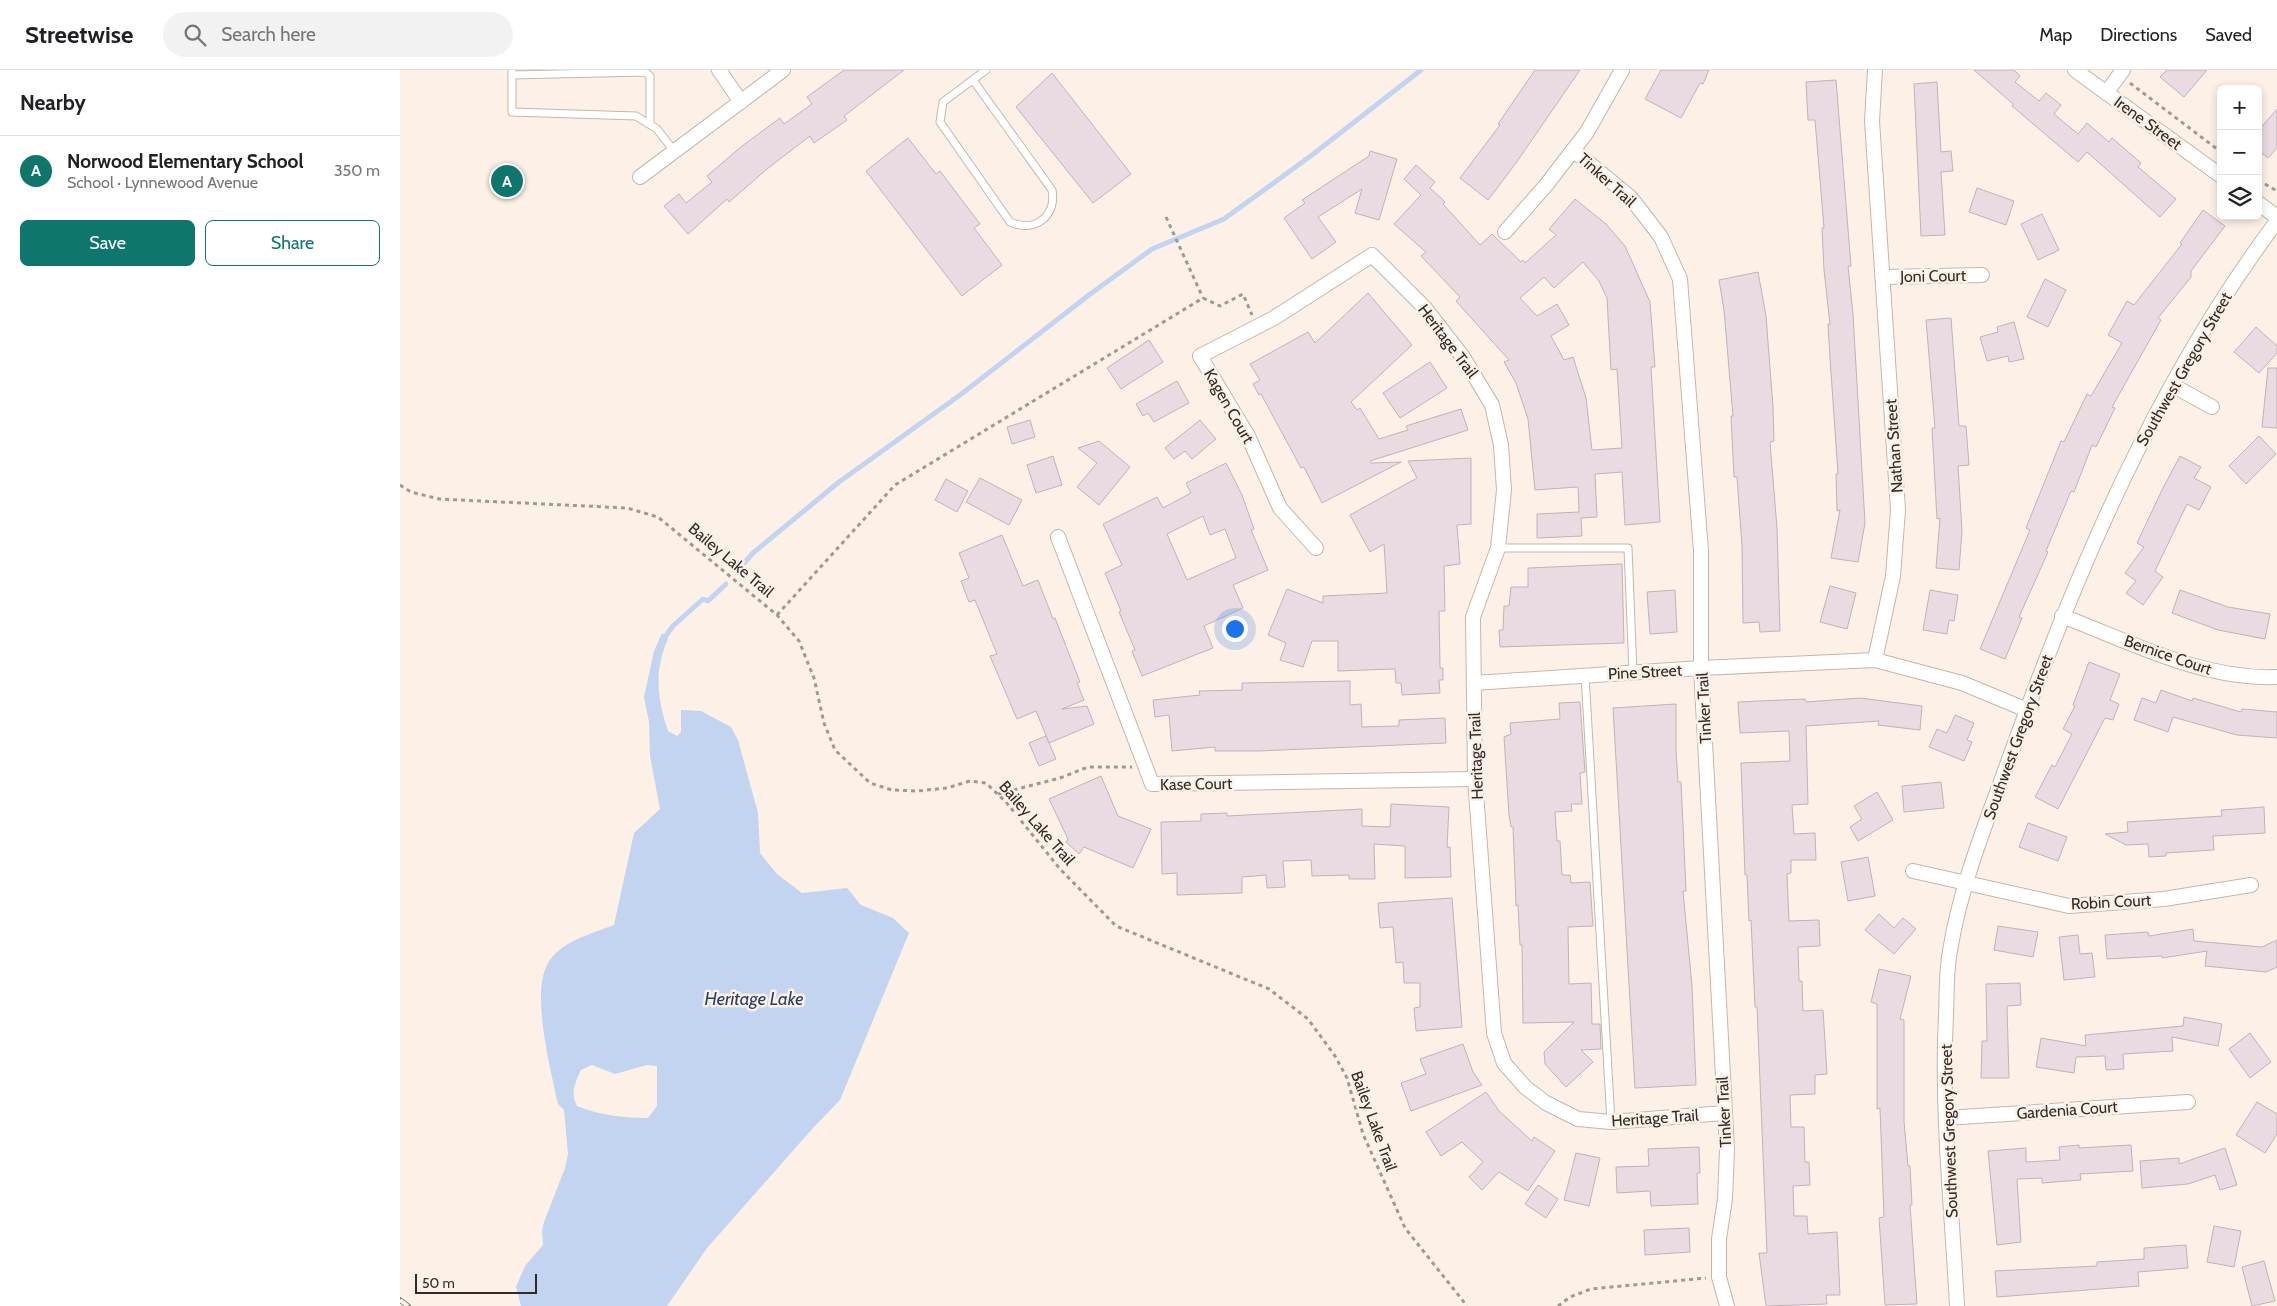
<!DOCTYPE html>
<meta charset="utf-8">
<style>
:root{--surface:#fff;--page:#f2f2f2;--text:#202124;--muted:#757577;--line:#e0e0e0;--accent:#0f766e}
body{margin:0;font-family:Cabin,sans-serif;background:var(--page);color:var(--text)}
.controls{position:absolute;right:15px;top:15px;display:grid;overflow:hidden;border-radius:8px;box-shadow:0 2px 8px #0003}
.controls button{width:45px;height:45px;display:grid;place-items:center;padding:0;border:0;border-bottom:1px solid var(--line);background:var(--surface);color:var(--text);font:25px sans-serif}
.scale{position:absolute;left:15px;bottom:12px;width:122px;box-sizing:border-box;padding-left:5px;border:2px solid #302c28;border-top:0;font-size:14px;line-height:18px;white-space:nowrap;color:#302c28;-webkit-text-stroke:4px #fdf1e7;paint-order:stroke}
.you{position:absolute;left:834px;top:558px;width:18px;height:18px;margin:-12px;border:4px solid #fff;border-radius:50%;background:#1a73e8;box-shadow:0 0 0 8px #1a73e833}
.badge{display:grid;place-items:center;width:32px;height:32px;border-radius:50%;background:var(--accent);color:#fff;font-size:16px;font-weight:700}
.pin{position:absolute;translate:-50% -50%;border:2px solid #fff;box-shadow:0 1px 5px #0006}
.list{margin:0;padding:0;list-style:none}
h2{display:flex;justify-content:space-between;align-items:center;height:65px;margin:0;padding:0 20px;font-size:21px}
h2 small{font-size:16px;font-weight:400;color:var(--muted)}
.list li{display:grid;grid-template-columns:32px 1fr auto;gap:15px;align-items:center;box-sizing:border-box;height:70px;padding:0 20px;border-top:1px solid var(--line)}
.list b{display:block;font-size:19px;white-space:nowrap}
.list p{margin:0;font-size:16px;white-space:nowrap;color:var(--muted)}
.list em{font-size:16px;font-style:normal;color:var(--muted)}
.actions{display:flex;gap:10px;padding:15px 20px}
.actions a{flex:1;padding:11px 0;border:1px solid var(--accent);border-radius:8px;text-align:center;font-size:18px;color:var(--accent)}
.actions .main{background:var(--accent);color:#fff}
.icon{flex:none;width:28px;height:28px;fill:none;stroke:currentColor;stroke-width:2;stroke-linecap:round;stroke-linejoin:round}
.map{position:relative;flex:none;width:1877px;height:1236px;overflow:hidden}
header{display:flex;align-items:center;gap:30px;box-sizing:border-box;height:70px;padding:0 25px;background:var(--surface);border-bottom:1px solid var(--line)}
header strong{font-size:24px}
nav{display:flex;gap:28px;margin-inline-start:auto;font-size:18px}
.search{width:350px;height:45px;background:var(--page);display:flex;align-items:center;gap:12px;box-sizing:border-box;padding:0 18px;border-radius:28px;color:var(--muted);font-size:19px}
main{display:flex}
aside{flex:1;background:var(--surface)}
.map>svg:first-child{display:block}
.water{fill:#c2d4f0;fill-rule:evenodd}
.lines{fill:none;stroke-linecap:round;stroke-linejoin:round}
.stream{stroke:#c2d4f0;stroke-width:5}
.building{fill:#e9dbe1;stroke:#c1b2b8;fill-rule:evenodd}
.service-casing{stroke:#c1b7ad;stroke-width:9}
.minor-casing{stroke:#c1b7ad;stroke-width:16}
.path{stroke:#a19991;stroke-width:3;stroke-dasharray:4 4;stroke-linecap:butt}
.service{stroke:#fff;stroke-width:7}
.minor{stroke:#fff;stroke-width:14}
.rail-casing{stroke:#807973;stroke-width:5.5}
.rail{stroke:#fdf1e7;stroke-width:4;stroke-dasharray:11;stroke-linecap:butt}
.labels{text-anchor:middle;dominant-baseline:central;stroke-width:5;stroke-linejoin:round;paint-order:stroke}
.street-label{font-size:16px;fill:#302c28;stroke:#fdf1e7}
.water-label{font-size:18px;font-style:italic;fill:#273f66;stroke:#fdf1e7}
</style>
<header>
<strong>Streetwise</strong>
<div class="search"><svg class="icon" aria-label="search" viewBox="0 0 24 24"><circle cx="10" cy="10" r="6"/><path d="M15 15l6 6"/></svg>Search here</div>
<nav><a>Map</a><a>Directions</a><a>Saved</a></nav>
</header>
<main>
<aside>
<h2>Nearby<small></small></h2>
<ul class="list">
<li><span class="badge">A</span><div><b>Norwood Elementary School</b><p>School · Lynnewood Avenue</p></div><em>350 m</em></li>
</ul>
<div class="actions"><a class="main">Save</a><a>Share</a></div>
</aside>
<div class="map">
<svg width="1877" height="1236" viewBox="0 0 1877 1236">
<rect width="100%" height="100%" fill="#fdf1e7"/>
<path class="water" d="M262,563L268,569C254,599 257,629 268,661L277,666L281,662V640L301,641L331,657L338,670L358,743L360,783L377,804L402,823L447,818L461,835L493,848L509,863L440,1030L414,1057L307,1178L267,1236H121L116,1217L125,1196L143,1175L142,1161L144,1152L165,1098L168,1084L164,1040L158,1034C151,1001 132,928 146,897C157,872 191,864 214,855L234,763L260,739L250,686L249,652L244,627L254,581ZM192,995L215,1004L247,995L257,996V1036L248,1048C225,1048 198,1045 177,1036C170,1023 175,1013 181,1000Z"/>
<g class="lines">
<g class="stream">
<path d="M337,501L353,483L439,412L560,325L689,225L752,179L824,149L912,85L1021,0"/>
<path d="M262,571L273,556L303,529L308,531L326,514"/>
</g>
</g>
<g class="building">
<path d="M444,0H504L444,46L447,50L414,73L410,66L367,99L329,132L327,129L288,164L264,136L279,124L286,133L312,112L307,106L342,76L380,48L384,54L412,34L407,27Z"/>
<path d="M1135,0H1180L1116,93L1088,130L1060,108L1100,55L1098,54Z"/>
<path d="M1261,0H1309L1303,14L1300,13L1281,48L1245,29Z"/>
<path d="M1574,0H1614L1620,6L1615,12L1639,31L1646,23L1661,35L1654,44L1678,64L1687,53L1709,72L1712,68L1741,93L1738,97L1776,129L1760,147L1687,82L1678,92L1612,36L1613,34Z"/>
<path d="M1767,0H1807L1784,27L1760,7Z"/>
<path d="M652,3L731,104L693,133L616,37Z"/>
<path d="M1436,10L1451,196H1448L1453,244L1465,453L1458,492L1431,488L1440,440L1437,441L1436,404H1438L1430,288L1428,254H1430L1424,200L1422,158H1424L1415,50H1408L1406,12Z"/>
<path d="M1537,12L1541,82L1551,81L1553,101L1541,102L1545,165L1521,166L1514,14Z"/>
<path d="M1877,39V78L1868,88L1858,80V61Z"/>
<path d="M508,68L536,104L540,101L580,154L574,158L602,195L562,226L466,101Z"/>
<path d="M970,81L997,89L979,150L955,143L962,119L918,147L936,172L912,189L884,148L905,133L902,130L969,86Z"/>
<path d="M1016,95L1035,112L1030,118L1045,132L1043,134L1080,175L1092,164L1121,192L1123,190L1125,193L1156,165L1149,159L1175,129L1206,154L1225,176L1250,232L1255,297H1251L1260,452L1225,455L1222,402L1195,404L1197,447L1181,448L1182,466L1137,468V444L1179,442L1178,417L1135,420L1128,349L1116,313L1104,292L1109,290L1056,231L1060,227L1021,186L1026,182L994,154L1021,125L1004,109ZM1183,192L1199,211L1207,228L1211,300L1217,299L1222,378L1192,380L1186,328L1173,287L1164,290L1151,266L1169,255L1157,234L1137,246L1120,228L1144,207L1154,218Z"/>
<path d="M1577,118L1614,131L1606,155L1569,142Z"/>
<path d="M1803,140L1825,156L1791,201V207L1758,248L1761,250L1712,337L1715,338L1696,377L1692,375L1674,422L1671,421L1646,481L1648,482L1619,547L1622,548L1605,589L1580,579L1630,460L1626,458L1661,371L1664,372L1687,324L1691,326L1722,273L1708,265L1727,231L1734,235L1782,174L1780,173Z"/>
<path d="M1642,144L1659,180L1638,190L1621,154Z"/>
<path d="M1358,202L1366,246L1373,337L1374,371L1370,372L1377,458L1380,561L1360,562L1359,552L1343,553L1342,476L1337,407H1334L1331,346H1333L1324,240L1319,210Z"/>
<path d="M1645,209L1666,220L1648,257L1627,247Z"/>
<path d="M968,223L1012,275L951,332L957,340L960,338L979,369L1008,360L1006,356L1061,339L1068,360L970,391L971,393L1001,392L922,433L904,397L901,398L861,324L859,325L853,314L860,310L850,294L908,262L915,273Z"/>
<path d="M1551,248L1559,356H1566L1569,395L1558,396L1562,461L1559,500L1536,498L1540,448L1537,449L1532,358H1535L1526,250Z"/>
<path d="M1614,252L1624,289L1609,292L1608,286L1587,291L1580,267L1598,262L1597,257Z"/>
<path d="M1856,257L1877,276V283L1859,303L1834,282Z"/>
<path d="M749,270L763,292L721,319L707,298Z"/>
<path d="M1030,292L1047,318L1000,348L983,323Z"/>
<path d="M1868,298H1877V358L1862,357Z"/>
<path d="M777,311L789,333L754,352L748,343L743,346L736,334Z"/>
<path d="M630,350L635,367L612,374L607,357Z"/>
<path d="M800,350L816,369L792,389L785,381L774,389L765,378Z"/>
<path d="M1859,366L1876,384L1846,414L1829,396Z"/>
<path d="M699,371L730,397L699,435L677,417L697,393L678,378Z"/>
<path d="M653,386L662,415L636,423L627,395Z"/>
<path d="M1780,386L1801,397L1794,408L1811,417L1799,440L1787,434L1755,501L1763,507L1743,535L1726,523L1736,511L1725,503L1744,477L1737,473L1762,420Z"/>
<path d="M1071,388V454L1057,455L1060,494L1044,496L1045,541H1039L1040,598H1043V610H1039L1040,623L1002,625L1001,613H996L995,599L938,601V571H912L903,597L880,590L886,573L868,565L887,519L923,533V526L987,523L984,474L970,482L950,445L1017,408L1008,391Z"/>
<path d="M826,393L842,425L854,459L851,460L868,500L833,515L843,538L804,556L813,578L742,606L732,581L735,580L719,542L721,541L705,503L722,495L703,454L757,427L763,438L791,423L786,413ZM803,446L810,465L825,459L836,488L787,510L767,464Z"/>
<path d="M580,408L622,430L609,455L566,432Z"/>
<path d="M546,409L568,421L557,442L535,430Z"/>
<path d="M602,465L623,516L638,510L653,549L655,548L680,612L677,613L684,630L662,639L687,636L694,654L649,673L636,641L617,649L590,586L597,584L575,530L569,532L561,511L569,508L559,483Z"/>
<path d="M1222,494L1224,573L1100,577L1099,560H1103L1104,536H1109L1111,517H1128V498Z"/>
<path d="M1430,516L1456,523L1447,559L1420,552Z"/>
<path d="M1275,520L1277,562L1250,564L1247,522Z"/>
<path d="M1530,520L1558,525L1554,551L1549,550L1547,564L1523,560Z"/>
<path d="M1780,520L1828,537L1870,544L1865,569L1818,560L1772,543Z"/>
<path d="M1689,592L1720,604L1710,630L1719,634L1713,650L1705,648L1658,739L1635,727L1652,695L1655,697L1672,664L1663,659L1675,636L1673,635Z"/>
<path d="M950,611V635L961,634L962,657L999,656V650L1045,648L1046,673L859,681H815V677L772,681L769,645L755,647L753,630L800,625L799,621L842,620V613Z"/>
<path d="M1761,620L1792,631L1793,628L1841,642L1842,639L1877,642V668L1837,665L1773,647L1768,662L1734,650L1742,628L1756,633Z"/>
<path d="M1460,628L1522,636L1520,660L1478,655L1479,651L1406,656L1408,734L1392,735L1394,764L1415,763L1416,790H1391V803L1387,804L1389,851L1419,850L1420,876L1398,877L1399,911H1402L1403,941L1423,940L1427,1004L1415,1005V1024L1390,1025L1391,1057H1404L1405,1092H1409L1410,1115L1393,1116L1394,1146H1407L1408,1164L1437,1162L1440,1225H1426L1427,1234L1366,1236L1359,1183H1367L1357,937H1355L1351,850L1349,851L1347,805H1345L1341,693L1390,691L1389,661L1340,663L1338,632L1405,629L1406,632Z"/>
<path d="M1180,632L1185,702L1180,703L1182,734H1171L1172,741L1155,742L1157,771H1160L1162,805H1170L1171,813L1190,812L1193,856L1168,857L1169,914L1191,913L1192,954H1200L1201,979L1181,980L1193,992L1166,1017L1145,994L1144,982L1174,952L1123,953L1122,875H1120L1118,835L1116,836L1113,757H1111L1109,745L1104,667L1111,664L1110,653L1160,649L1159,633Z"/>
<path d="M1276,634V680L1278,712H1281L1286,821H1283L1292,916L1296,1015L1235,1018L1213,638Z"/>
<path d="M1555,645L1574,653L1567,670L1572,672L1564,691L1529,677L1537,659L1547,663Z"/>
<path d="M646,666L656,689L639,696L629,673Z"/>
<path d="M701,706L718,746L751,759L733,798L684,777L679,784L666,772L668,769L649,729Z"/>
<path d="M1541,712L1544,738L1504,742L1502,716Z"/>
<path d="M1477,722L1493,750L1458,771L1450,757L1462,749L1454,736Z"/>
<path d="M991,734L1049,737L1047,777H1050L1051,807L1005,808V776L974,774L975,809H949V805L912,806L911,790L883,791L885,817L867,818L866,805L842,807V823L777,825V803L762,804L761,752L801,751V744L827,743V746L962,739V756L990,757Z"/>
<path d="M1864,737L1865,763L1813,766L1814,780L1766,783V786L1749,787L1748,774L1726,775L1705,764L1728,762L1727,752L1822,746L1821,740Z"/>
<path d="M1628,753L1667,767L1658,791L1619,777Z"/>
<path d="M1468,787L1475,826L1448,831L1441,792Z"/>
<path d="M1052,828L1062,957L1016,961L1014,938L1020,937V913H1004L1003,892L996,893L993,857L980,858L978,833Z"/>
<path d="M1479,844L1494,858L1503,848L1516,859L1494,884L1465,860Z"/>
<path d="M1598,856L1638,862L1633,887L1594,880Z"/>
<path d="M1793,859L1794,871L1862,877L1877,870V897L1866,902L1805,896L1807,881L1762,888V886L1707,889L1705,865L1748,862L1749,866Z"/>
<path d="M1678,865L1680,884L1692,883L1695,907L1664,910L1659,867Z"/>
<path d="M1479,899L1511,906L1500,949L1504,950V1051L1508,1096H1510L1512,1135H1510L1517,1234L1485,1235L1479,1148L1484,1147L1480,1038L1477,1039V934L1471,932Z"/>
<path d="M1620,913L1621,935L1607,936L1609,1008H1581L1582,971H1587L1586,914Z"/>
<path d="M1784,947L1822,954L1818,976L1772,967L1773,981L1723,984L1724,999L1706,1000L1705,986L1676,987L1674,1003L1636,997L1641,968L1686,976L1685,965L1783,956Z"/>
<path d="M1850,963L1871,992L1850,1008L1829,979Z"/>
<path d="M1063,974L1073,1002L1082,1015L1011,1041L1001,1013L1026,1004L1020,989Z"/>
<path d="M1086,1022L1099,1041L1132,1071L1134,1067L1155,1081L1128,1121L1099,1102L1082,1120L1069,1107L1083,1092L1062,1072L1041,1086L1026,1062Z"/>
<path d="M1857,1032L1877,1044V1064L1865,1083L1836,1065Z"/>
<path d="M1679,1075V1078L1731,1075L1733,1101L1680,1104L1681,1110L1642,1113V1108L1617,1109L1621,1172L1597,1175L1588,1081L1626,1078V1092L1660,1090L1659,1077Z"/>
<path d="M1299,1077L1300,1103H1297L1298,1134L1251,1136L1250,1121L1217,1123L1216,1097L1249,1096L1248,1079Z"/>
<path d="M1825,1078L1837,1115L1820,1120L1815,1105L1788,1114L1742,1118L1740,1091L1779,1088V1094Z"/>
<path d="M1176,1083L1200,1088L1189,1136L1164,1130Z"/>
<path d="M1138,1115L1158,1129L1146,1148L1125,1134Z"/>
<path d="M1814,1156L1841,1161L1834,1197L1807,1192Z"/>
<path d="M1289,1158L1290,1182L1245,1185L1244,1160Z"/>
<path d="M1786,1175L1788,1198L1738,1202L1739,1216L1597,1227L1595,1201L1697,1196V1192L1744,1189V1178Z"/>
<path d="M1864,1191L1875,1231L1852,1236L1842,1197Z"/>
</g>
<g class="lines">
<g class="service-casing">
<g id="service">
<path d="M112,0V42L236,46L257,59L274,81"/>
<path d="M112,5L245,2L250,6V54"/>
<path d="M573,10L652,120C657,147 634,163 610,152L540,52L543,32L586,0"/>
<path d="M1098,478H1228L1233,603"/>
<path d="M1185,605L1211,1052"/>
</g>
</g>
<g class="minor-casing">
<g id="minor">
<path d="M319,0L341,32"/>
<path d="M1475,0L1472,51L1498,440L1493,506L1475,590"/>
<path d="M1675,0L1821,106"/>
<path d="M1706,23L1723,0"/>
<path d="M1173,80L1231,128L1261,167L1280,209L1301,481V598L1327,1080L1325,1129L1319,1169V1207L1327,1236"/>
<path d="M240,107L383,0"/>
<path d="M1858,133L1877,147"/>
<path d="M1105,162L1147,114L1187,62L1222,0"/>
<path d="M1483,207L1582,205"/>
<path d="M1772,315L1812,337"/>
<path d="M658,467L752,714L1075,709"/>
<path d="M916,478L880,438L848,366L800,286L874,248L972,185L1025,238L1063,287L1092,335L1101,375L1104,420L1098,478L1073,547L1075,709L1094,963L1104,993L1125,1017L1146,1033L1178,1049L1211,1052L1324,1043"/>
<path d="M1662,546C1731,572 1802,610 1877,607"/>
<path d="M1074,613L1301,598L1475,590L1562,613L1627,640"/>
<path d="M1513,801L1669,836L1764,829L1851,815"/>
<path d="M1546,1048L1788,1032"/>
<path d="M1557,1236C1552,1139 1541,1042 1546,945C1547,924 1546,901 1550,881C1561,812 1589,746 1612,681C1679,495 1758,310 1877,151"/>
</g>
</g>
<g class="path">
<path d="M1730,13L1821,82"/>
<path d="M1858,110L1877,121"/>
<path d="M766,147L803,228"/>
<path d="M0,415L11,422L39,429L227,438L258,447L377,545L399,571L414,608L424,653L435,680L470,713L492,720L517,721L547,718L570,711L586,713L606,732L660,799L716,856L869,919L908,949L935,986L947,1008L963,1064L1005,1158L1067,1236"/>
<path d="M377,545L495,415L803,228L820,236L843,224L852,245"/>
<path d="M598,724L660,708L688,697H732"/>
<path d="M1158,1236L1170,1227L1191,1219L1306,1208"/>
</g>
<use href="#service" class="service"/>
<use href="#minor" class="minor"/>
<g class="rail-casing">
<path id="rail" d="M0,1230L8,1236"/>
</g>
<use href="#rail" class="rail"/>
</g>
<g class="labels">
<g class="street-label">
<text transform="translate(1748 53) rotate(36)">Irene Street</text>
<text transform="translate(1207 110) rotate(42)">Tinker Trail</text>
<text transform="translate(1533 206) rotate(-1)">Joni Court</text>
<text transform="translate(1048 271) rotate(53)">Heritage Trail</text>
<text transform="translate(1784 299) rotate(-60)">Southwest Gregory Street</text>
<text transform="translate(829 336) rotate(60)">Kagen Court</text>
<text transform="translate(1494 376) rotate(-94)">Nathan Street</text>
<text transform="translate(331 490) rotate(40)">Bailey Lake Trail</text>
<text transform="translate(1768 585) rotate(19)">Bernice Court</text>
<text transform="translate(1245 602) rotate(-3)">Pine Street</text>
<text transform="translate(1304 638) rotate(-93)">Tinker Trail</text>
<text transform="translate(1618 667) rotate(-70)">Southwest Gregory Street</text>
<text transform="translate(1076 686) rotate(-92)">Heritage Trail</text>
<text transform="translate(796 714) rotate(-1)">Kase Court</text>
<text transform="translate(637 753) rotate(49)">Bailey Lake Trail</text>
<text transform="translate(1711 832) rotate(-3)">Robin Court</text>
<text transform="translate(1667 1040) rotate(-4)">Gardenia Court</text>
<text transform="translate(1324 1042) rotate(-93)">Tinker Trail</text>
<text transform="translate(1255 1048) rotate(-4)">Heritage Trail</text>
<text transform="translate(974 1051) rotate(70)">Bailey Lake Trail</text>
<text transform="translate(1549 1061) rotate(-92)">Southwest Gregory Street</text>
</g>
<g class="water-label">
<text x="354" y="929">Heritage Lake</text>
</g>
</g>
</svg>
<div class="controls">
<button>+</button>
<button>−</button>
<button><svg class="icon" aria-label="layers" viewBox="0 0 24 24"><path d="M12 4l9 5-9 5-9-5zM3 14l9 5 9-5"/></svg></button>
</div>
<div class="scale">50 m</div>
<div class="you"></div>
<div class="pin badge" style="left:107px;top:111px">A</div>
</div>
</main>
